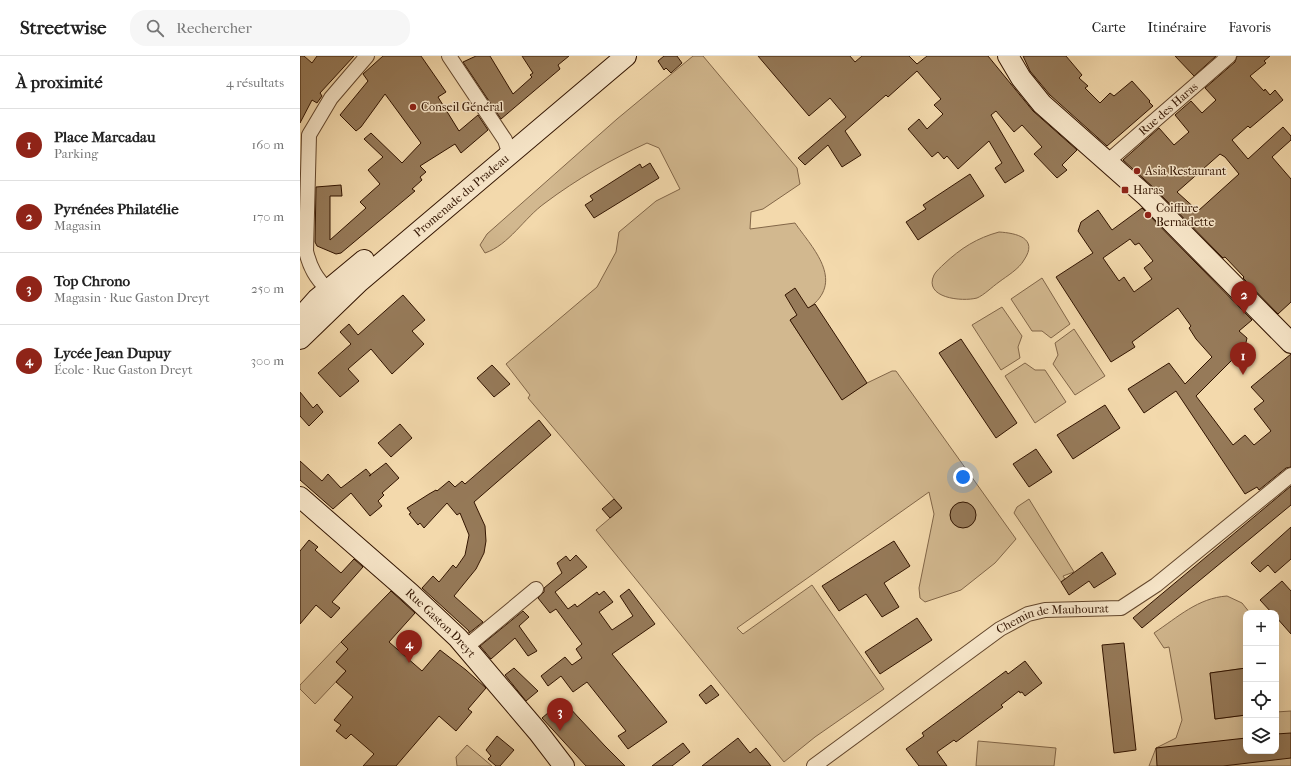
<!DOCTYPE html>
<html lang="fr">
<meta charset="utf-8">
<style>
:root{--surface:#fff;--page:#f6f6f6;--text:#222;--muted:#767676;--line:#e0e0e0;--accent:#8f2418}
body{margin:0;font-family:"IM FELL French Canon",serif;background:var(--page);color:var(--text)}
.controls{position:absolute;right:12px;bottom:12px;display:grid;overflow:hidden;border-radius:8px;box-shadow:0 4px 16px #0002}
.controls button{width:36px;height:36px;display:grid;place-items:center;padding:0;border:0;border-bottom:1px solid var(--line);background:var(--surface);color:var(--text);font:20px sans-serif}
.you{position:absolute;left:663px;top:421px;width:14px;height:14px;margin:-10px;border:3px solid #fff;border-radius:50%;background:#1a73e8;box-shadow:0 0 0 6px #1a73e833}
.badge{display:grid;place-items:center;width:26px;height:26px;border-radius:50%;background:var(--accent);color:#fff;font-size:13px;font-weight:700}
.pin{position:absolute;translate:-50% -33px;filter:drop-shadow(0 1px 2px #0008)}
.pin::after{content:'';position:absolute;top:21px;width:14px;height:12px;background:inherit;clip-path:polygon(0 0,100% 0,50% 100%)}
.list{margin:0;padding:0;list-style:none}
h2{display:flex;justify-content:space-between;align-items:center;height:52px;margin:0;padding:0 16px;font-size:17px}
h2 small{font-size:13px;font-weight:400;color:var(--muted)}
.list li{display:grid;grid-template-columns:26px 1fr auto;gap:12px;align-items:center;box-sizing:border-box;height:72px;padding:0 16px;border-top:1px solid var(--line)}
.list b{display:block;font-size:15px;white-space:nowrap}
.list p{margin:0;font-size:13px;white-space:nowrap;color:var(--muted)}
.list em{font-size:13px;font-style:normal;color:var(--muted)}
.icon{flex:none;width:22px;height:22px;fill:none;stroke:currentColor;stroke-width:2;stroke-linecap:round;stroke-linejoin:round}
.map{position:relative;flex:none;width:991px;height:710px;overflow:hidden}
header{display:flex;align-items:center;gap:24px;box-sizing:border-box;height:56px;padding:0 20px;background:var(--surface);border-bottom:1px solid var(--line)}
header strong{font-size:19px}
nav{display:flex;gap:22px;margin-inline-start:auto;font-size:14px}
.search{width:280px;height:36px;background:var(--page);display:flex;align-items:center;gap:10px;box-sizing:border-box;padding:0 14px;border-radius:16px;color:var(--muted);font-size:15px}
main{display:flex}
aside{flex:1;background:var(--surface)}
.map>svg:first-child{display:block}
.green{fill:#d2b88f;stroke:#826648}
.building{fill:#967a59;stroke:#321400;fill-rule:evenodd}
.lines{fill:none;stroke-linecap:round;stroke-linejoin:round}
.street-casing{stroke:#62452b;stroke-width:16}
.secondary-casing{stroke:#321400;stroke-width:22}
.street{stroke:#f7e6c9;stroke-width:14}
.secondary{stroke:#f7e6c9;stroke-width:20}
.poi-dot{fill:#8f2418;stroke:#f7e6c9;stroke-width:1.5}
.labels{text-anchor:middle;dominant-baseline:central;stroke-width:3;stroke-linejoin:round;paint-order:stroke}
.poi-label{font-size:12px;fill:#321400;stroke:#f7e6c9;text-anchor:start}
.street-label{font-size:12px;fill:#321400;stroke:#f7e6c9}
</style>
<header>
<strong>Streetwise</strong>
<div class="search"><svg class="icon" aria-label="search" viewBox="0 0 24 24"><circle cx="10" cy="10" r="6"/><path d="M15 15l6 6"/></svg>Rechercher</div>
<nav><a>Carte</a><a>Itinéraire</a><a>Favoris</a></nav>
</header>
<main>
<aside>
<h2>À proximité<small>4 résultats</small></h2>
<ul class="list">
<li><span class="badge">1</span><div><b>Place Marcadau</b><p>Parking</p></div><em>160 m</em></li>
<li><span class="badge">2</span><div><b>Pyrénées Philatélie</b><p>Magasin</p></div><em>170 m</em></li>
<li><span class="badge">3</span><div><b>Top Chrono</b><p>Magasin · Rue Gaston Dreyt</p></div><em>250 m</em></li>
<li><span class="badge">4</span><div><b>Lycée Jean Dupuy</b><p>École · Rue Gaston Dreyt</p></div><em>300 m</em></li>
</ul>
</aside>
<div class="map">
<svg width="991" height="710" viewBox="0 0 991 710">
<rect width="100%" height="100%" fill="#f3d9ac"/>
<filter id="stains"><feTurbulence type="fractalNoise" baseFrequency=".005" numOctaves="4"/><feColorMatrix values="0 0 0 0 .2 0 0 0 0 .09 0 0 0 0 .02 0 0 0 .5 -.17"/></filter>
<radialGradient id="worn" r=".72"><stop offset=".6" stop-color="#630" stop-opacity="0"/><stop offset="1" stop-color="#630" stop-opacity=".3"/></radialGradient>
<g class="green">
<path d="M393,0H403L497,112L500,128L463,153L451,156L450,173L495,167C511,190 542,221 515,247C508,254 498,258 490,264L542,343L567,327L592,315H596L716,483L695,507L661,534L625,546L620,542L619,532L634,458L629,436L437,572L443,578L512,529L584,633L515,681L484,706L296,474L322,452L228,342L230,339L206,308L297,231L316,196L319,176L356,145L380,133L359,92L347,87C310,104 277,123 245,147C224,162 209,189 185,197L180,189L187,178L317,63Z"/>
<path d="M699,176C716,177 739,182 724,204C719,213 707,220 699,226C692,231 684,239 677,242C662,246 623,242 634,219C636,215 641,211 644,208C661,192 677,182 699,176Z"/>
<path d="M742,222L770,268L751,282L742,275H732L711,243Z"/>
<path d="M702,251L722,280L718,291L720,302L701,314L672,269Z"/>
<path d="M774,273L805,320L775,339L753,308L758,299L755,287Z"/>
<path d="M725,307L735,314H745L766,346L735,367L705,320Z"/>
<path d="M729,443L774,516L763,520L765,523L761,526L714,457L717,451Z"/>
<path d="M927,540L942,547L950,557H946V612L910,617L915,663L946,659V695H976V656L991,655V710H849L856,692L876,682L882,664L869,591L864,592L854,577C878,561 898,542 927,540Z"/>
<path d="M41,586L48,593L46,615L15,648L0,633V629Z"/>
<path d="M678,685L756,692L754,710H676Z"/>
<path d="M167,689L192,710H157L156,701Z"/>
</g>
<g class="building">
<path d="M0,0H4L12,7L17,0H54L20,37L22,40L17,47L12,44L0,67Z"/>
<path d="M83,0H121L146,36L138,41L159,75L178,59L188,74L161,97L155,88L120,110L126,116L120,121L122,124L112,133L115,135L41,197L36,198L17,190L15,186L16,131L41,129L42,140H30V184L66,152L60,146L80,128L68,114L83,101L64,83L71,77L102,107L121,87L85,38L61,71L56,75L40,59L68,25L63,18Z"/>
<path d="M176,0H190L213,38L232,21L230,19L233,17L222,0H269L258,9L260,13L201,63L163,6Z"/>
<path d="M364,0H377L382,7L371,17L366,12L364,14L358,5Z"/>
<path d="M458,0H550L555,6L562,0H609L617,8L627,0H688L733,55L777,94L762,109L767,114L757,122L734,98L742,91L722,69L714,76L696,55L691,59L724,115L705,127L695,112L702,107L689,85L658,113L647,100L644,103L638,96L632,101L608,73L619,63L627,73L643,58L634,49L641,43L617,15L588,41L586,39L545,75L561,99L542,111L528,89L505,109L498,102L546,61L530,42L509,60Z"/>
<path d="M723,0H766L782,19L779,22L788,30L785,32L800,47L810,37L814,40L832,25L850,45L849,46L853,50L807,90L750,39L730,15Z"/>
<path d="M875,0H916L894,20Z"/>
<path d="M937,0H970L964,5L966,7L950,20L964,35L965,33L970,39L975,34L983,44L950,72L948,70L932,84L948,103L983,71L991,80V84L972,101L991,123V246L978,258L943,222L944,221L925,201L923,202L854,132L823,104L859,72L874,89L889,76L875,59L891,45L902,57L916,44L905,32L935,6ZM920,98L925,101L939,118L898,155L877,136Z"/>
<path d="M350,107L359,122L294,162L285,149L293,144L290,140L340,108L342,112Z"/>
<path d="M670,118L684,140L618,184L606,166L626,153L623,149Z"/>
<path d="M842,152L952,264L939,275L947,282L945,291L896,340L933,389L945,379L954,389L971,375L954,353L964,345L951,331L991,298V411L986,412L959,434L957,431L945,438L876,335L844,357L828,333L869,307L885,328L912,301L896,283L889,272L891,270L878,252L832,286L835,291L811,306L756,221L793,197L778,175L781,166L798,154L812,174ZM830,183L835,189L839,187L853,205L844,212L852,223L834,236L824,221L819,225L803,202Z"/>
<path d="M495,232L508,252L515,248L567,327L542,344L490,264L497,259L485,239Z"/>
<path d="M103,239L125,264L112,275L124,288L92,318L71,293L48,313L59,325L40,341L18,317L51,288L40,276L49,268L58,279Z"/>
<path d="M661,283L717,367L696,382L639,297Z"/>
<path d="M192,309L210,328L194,341L177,322Z"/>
<path d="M0,336L13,352L17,348L23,356L9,370L0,360Z"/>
<path d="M805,349L820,372L773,403L757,379Z"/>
<path d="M239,364L251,379L174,446L185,470L186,485L184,497L176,513L154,540L183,566L169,577V575L122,532L133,520L139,526L153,509L156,512L165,499L169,479L160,457L157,459L147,447L124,472L120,467L118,469L109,458L111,457L107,452L129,438L136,434L137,435L149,425L155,431L162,425L165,428Z"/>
<path d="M100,368L112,382L91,401L78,387Z"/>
<path d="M736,393L752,416L729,431L713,408Z"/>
<path d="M0,405L22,425L28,418L41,432L66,413L71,419L69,420L86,407L99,422L82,437L84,439L78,445L82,450L70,460L51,437L33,453L0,424Z"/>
<path d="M991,430V449L842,572L833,562Z"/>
<path d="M314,443L322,452L310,462L302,453Z"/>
<circle cx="663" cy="459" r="13"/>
<path d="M991,471V503L975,517L968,509L960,516L951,507Z"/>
<path d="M9,484L18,491L15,494L41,517L54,503L63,511L32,546L40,552L31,562L16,549L0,568V495Z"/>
<path d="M594,485L610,510L584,527L599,551L582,561L566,538L539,555L522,530Z"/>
<path d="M802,496L816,518L794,532L789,525L769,539L761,526Z"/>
<path d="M276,499L287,511L255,536L268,553L275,548L277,551L297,536L299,539L304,535L313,546L299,556L312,574L333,560L320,540L329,533L355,568L312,598L367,666L328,693L318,680L326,675L287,626L273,636L261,620L248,630L241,620L265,601L272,609L282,602L276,593L282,588L256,553L250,557L238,542L244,536V532L262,517L257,507L266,500L270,505Z"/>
<path d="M982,525L991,535V578L976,561V557H972L960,544Z"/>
<path d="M91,535L115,557L89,586L122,615L140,594L166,614L186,632L168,653L172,656L156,675L139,660L96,710H63L74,698L51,678L46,683L36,675L41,669L34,664L53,641L36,626L46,615L36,606L48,593L41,586Z"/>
<path d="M223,555L229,561L219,570L237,595L228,600L215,582L191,603L180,590Z"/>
<path d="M617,562L632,584L580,618L565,596Z"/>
<path d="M824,587L836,694L814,697L802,589Z"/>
<path d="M725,605L742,627L725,640L722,636L720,637L719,635L701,649L703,651L656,686L654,684L637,696L647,710H619L606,693L624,680L622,677L706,615L708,618Z"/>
<path d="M214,612L238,635L226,645L205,619Z"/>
<path d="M946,612V659L915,663L910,617Z"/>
<path d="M411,629L419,639L406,648L399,639Z"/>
<path d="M267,649L305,690L325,710H286L242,662L255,651L259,655Z"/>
<path d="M991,677V702L923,710H857L856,692L946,682V695H976V678Z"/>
<path d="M197,680L214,694L200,710H196L188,703L191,700L186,694Z"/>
<path d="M438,682L450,697L456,692L471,710H402Z"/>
<path d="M383,687L390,696L372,710H352Z"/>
</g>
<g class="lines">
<g class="street-casing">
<g id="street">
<path d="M149,0L205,84L208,93L204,103"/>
<path id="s1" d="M807,106L929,0"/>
<path d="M28,234C16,222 10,212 6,195L9,79L31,42L67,0"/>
<path d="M166,591L236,533"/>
<path id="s2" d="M514,710L700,573L728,558L745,554L821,552L856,529L991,419"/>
</g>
</g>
<g class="secondary-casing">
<g id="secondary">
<path d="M708,0L721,22L742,48L846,140L991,287"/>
<path d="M0,262L17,243L64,204"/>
<path id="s3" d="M0,283L59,226L326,0"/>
<path id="s4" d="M0,441L110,537L158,582L238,676L264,710"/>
</g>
</g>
<use href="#street" class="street"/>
<use href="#secondary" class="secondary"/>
</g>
<g class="poi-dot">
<circle cx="113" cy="51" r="4"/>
<circle cx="837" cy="115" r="4"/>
<rect x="821" y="130" width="8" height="8" rx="2"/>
<circle cx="848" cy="159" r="4"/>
</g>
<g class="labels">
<g class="poi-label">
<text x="121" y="51">Conseil Général</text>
<text x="845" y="115">Asia Restaurant</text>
<text x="833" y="134">Haras</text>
<text x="856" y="152">Coiffure<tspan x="856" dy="14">Bernadette</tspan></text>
</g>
<g class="street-label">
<text stroke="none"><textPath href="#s1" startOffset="81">Rue des Haras</textPath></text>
<text stroke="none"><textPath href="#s3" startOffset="216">Promenade du Pradeau</textPath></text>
<text stroke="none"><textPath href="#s2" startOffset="286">Chemin de Mauhourat</textPath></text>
<text stroke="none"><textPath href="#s4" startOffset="189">Rue Gaston Dreyt</textPath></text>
</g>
</g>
<rect width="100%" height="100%" filter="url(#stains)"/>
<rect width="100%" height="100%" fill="url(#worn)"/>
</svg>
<div class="controls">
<button>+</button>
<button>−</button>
<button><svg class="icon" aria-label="locate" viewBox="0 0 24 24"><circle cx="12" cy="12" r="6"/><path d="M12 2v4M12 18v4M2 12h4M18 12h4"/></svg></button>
<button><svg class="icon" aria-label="layers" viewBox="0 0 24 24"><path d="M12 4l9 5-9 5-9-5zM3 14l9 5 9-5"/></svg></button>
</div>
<div class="you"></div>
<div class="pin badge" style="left:943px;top:319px">1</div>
<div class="pin badge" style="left:944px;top:258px">2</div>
<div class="pin badge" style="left:260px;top:675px">3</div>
<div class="pin badge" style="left:109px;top:607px">4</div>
</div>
</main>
